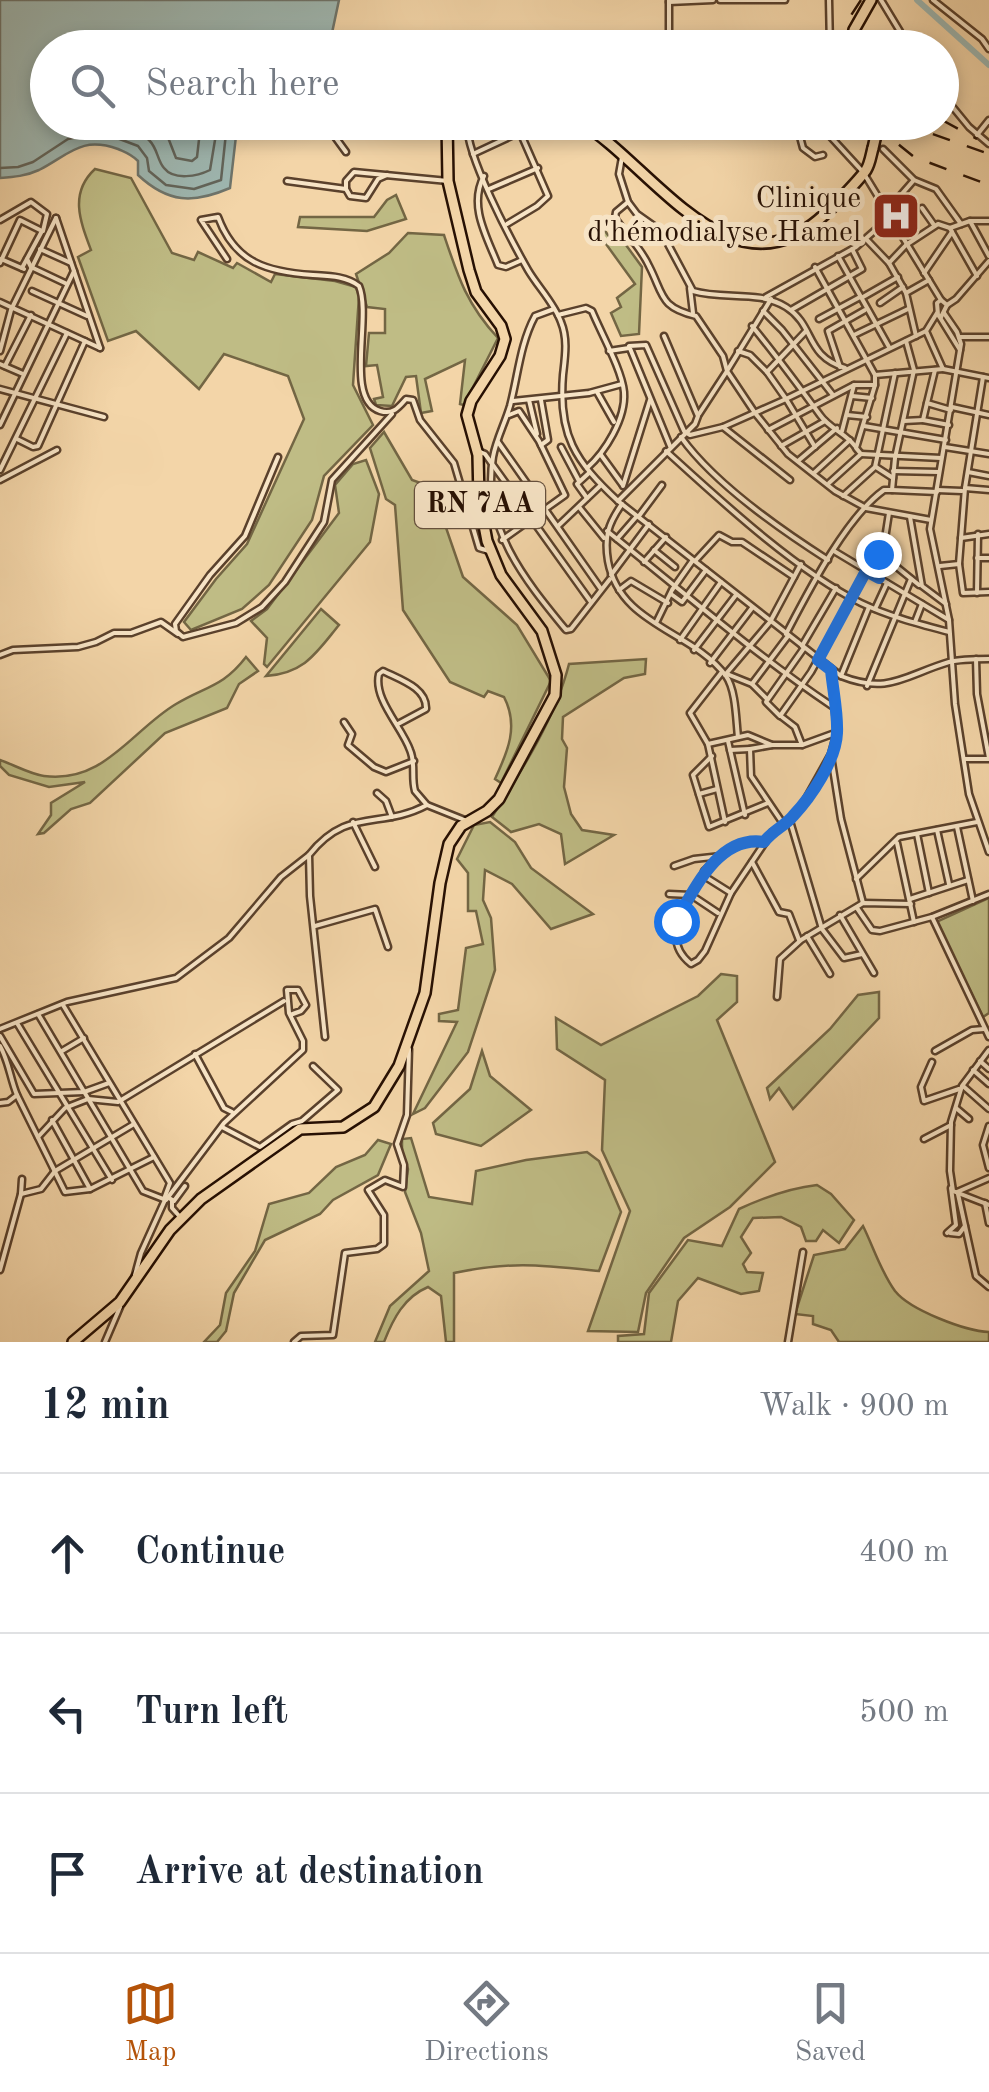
<!DOCTYPE html>
<meta charset="utf-8">
<style>
:root{--surface:#fff;--page:#f2f2f3;--text:#1f2937;--muted:#747a83;--line:#e0e1e3;--accent:#b45309}
body{margin:0;font-family:"Old Standard TT",serif;background:var(--page);color:var(--text)}
.stop{position:absolute;width:30px;height:30px;margin:-22px;border:8px solid #1a73e8;border-radius:50%;background:#fff}
.stop.end{background:#1a73e8;border-color:#fff;box-shadow:0 2px 10px #0008}
.list{margin:0;padding:0;list-style:none}
h2{display:flex;justify-content:space-between;align-items:center;height:130px;margin:0;padding:0 40px;font-size:42px}
h2 small{font-size:32px;font-weight:400;color:var(--muted)}
.list li{display:grid;grid-template-columns:65px 1fr auto;gap:30px;align-items:center;box-sizing:border-box;height:160px;padding:0 40px;border-top:2px solid var(--line)}
.list b{display:block;font-size:38px;white-space:nowrap}
.list em{font-size:32px;font-style:normal;color:var(--muted)}
.icon{flex:none;width:55px;height:55px;fill:none;stroke:currentColor;stroke-width:2;stroke-linecap:round;stroke-linejoin:round}
.map{position:relative;flex:none;width:989px;height:1342px;overflow:hidden}
.search{position:absolute;background:var(--surface);box-shadow:0 5px 15px #0003;left:30px;right:30px;top:30px;height:110px;display:flex;align-items:center;gap:25px;box-sizing:border-box;padding:0 35px;border-radius:55px;color:var(--muted);font-size:38px}
.sheet{height:610px;background:var(--surface)}
nav{display:flex;justify-content:space-around;align-items:center;box-sizing:border-box;height:140px;border-top:2px solid var(--line);background:var(--surface);font-size:28px;color:var(--muted)}
nav a{display:grid;justify-items:center;gap:5px}
nav .on{color:var(--accent)}
.map>svg:first-child{display:block}
.green{fill:#bfbc85;stroke:#736644;stroke-width:2.5}
.water{fill:#9eb7b1;stroke:#6e746b;stroke-width:2.5}
.lines{fill:none;stroke-linecap:round;stroke-linejoin:round}
.shore{stroke:#62645a;stroke-width:2.5}
.river{stroke:#9eb7b1;stroke-width:6}
.street-casing{stroke:#5a412c;stroke-width:9}
.primary-casing{stroke:#271003;stroke-width:14}
.street{stroke:#f7e4c6;stroke-width:4}
.primary{stroke:#f3d5a8;stroke-width:9}
.rail{stroke:#271003;stroke-width:2.5;stroke-dasharray:18 18;stroke-linecap:butt}
.primary-bridge-casing{stroke:#271003;stroke-width:14;stroke-linecap:butt}
.primary-bridge{stroke:#f3d5a8;stroke-width:9}
.route{stroke:#1a73e8;stroke-width:12}
.labels{text-anchor:middle;dominant-baseline:central;stroke-width:10;stroke-linejoin:round;paint-order:stroke}
.shield{fill:#f7e4c6;stroke:#65503e;stroke-width:2.5}
.shield-label{font-size:28px;font-weight:bold;fill:#271003}
.poi-label{font-size:30px;fill:#271003;stroke:#f7e4c6;text-anchor:end}
</style>
<div class="map">
<svg width="989" height="1342" viewBox="0 0 989 1342">
<rect width="100%" height="100%" fill="#f3d5a8"/>
<filter id="stains"><feTurbulence type="fractalNoise" baseFrequency=".002" numOctaves="4"/><feColorMatrix values="0 0 0 0 .2 0 0 0 0 .09 0 0 0 0 .02 0 0 0 .5 -.17"/></filter>
<radialGradient id="worn" r=".72"><stop offset=".6" stop-color="#630" stop-opacity="0"/><stop offset="1" stop-color="#630" stop-opacity=".3"/></radialGradient>
<g class="green">
<path d="M95,169L131,178L172,253L194,260L198,252L233,268L237,263L271,282L275,274L335,281L356,287L359,296L353,385L373,425L324,476L312,520L269,585L242,609L191,630L184,622L216,579L247,544L304,419L288,376L224,354L199,389L136,331L108,341L78,257L91,250C80,221 69,193 95,169Z"/>
<path d="M396,195L406,219L367,231L298,227L300,217H374L387,200Z"/>
<path d="M603,228L610,238L618,234L642,267L639,334L621,336L611,313L621,307L617,298L635,284L598,233Z"/>
<path d="M408,233L444,235C458,277 467,305 498,338L464,405L460,404L465,360L425,379L432,411L421,413L416,376L406,377L392,406L376,405L374,399L383,397L377,365L366,366L369,333H385V309L367,307L356,274L389,253Z"/>
<path d="M384,432L412,480L432,487L463,577L517,625L551,681L501,783L495,779C508,751 519,726 504,697L488,691L484,697L450,682L403,610L395,505L386,499L370,448Z"/>
<path d="M366,460L379,494L370,542L267,667L264,664L267,638L251,621L267,609L339,513L335,485L353,464Z"/>
<path d="M321,609L339,625C316,653 305,673 266,676Z"/>
<path d="M246,657L258,671L239,684L227,708L165,733L90,803L71,809L44,833L38,834L51,815V803L85,782L49,787L9,775L0,766V760C14,765 30,774 44,776C104,784 132,730 176,704C206,686 223,687 246,657Z"/>
<path d="M646,659L645,674L624,678L563,717L562,739L567,748L564,787L571,814L582,830L614,835L565,864L561,834L539,824L511,832L492,817C522,770 555,719 569,664Z"/>
<path d="M490,822L515,842L531,868L593,914L551,929L512,884L485,870L483,900L491,918L495,970L468,1052L425,1108L413,1114L457,1022L439,1021V1014L458,1010L466,948L483,944L476,911H468V873L457,859L474,825Z"/>
<path d="M989,898V1013L983,1017L936,922Z"/>
<path d="M721,974L737,976V1002L717,1020L775,1162L730,1207L684,1238L646,1293L638,1332L588,1331L630,1211L602,1150L605,1080L557,1049L556,1018L601,1045L698,996Z"/>
<path d="M879,992V1018L793,1109L779,1088L770,1099L767,1088L830,1029L858,995Z"/>
<path d="M482,1051L490,1076L531,1110L481,1146L436,1134L433,1123L470,1089Z"/>
<path d="M411,1138L429,1197L472,1204L476,1171L526,1160L587,1152L599,1161L621,1212L599,1271C541,1265 511,1261 454,1273V1342H446L441,1296L428,1287C404,1297 393,1319 384,1342H375L390,1306L429,1271L421,1233L405,1192L408,1169L402,1151V1139Z"/>
<path d="M378,1140L391,1144L378,1175L333,1200L320,1214L265,1240L234,1293L226,1331L217,1342H204L220,1325L226,1293L255,1251L269,1204L309,1193L336,1167L365,1155Z"/>
<path d="M817,1185L831,1194L854,1220L839,1243L823,1230L816,1241H806L801,1227L781,1217L753,1218L741,1237L751,1253L743,1264L747,1272L763,1273L759,1291L741,1294L698,1278L678,1301L671,1342H618V1336L644,1334L649,1293L688,1240L722,1246L739,1209C765,1197 790,1188 817,1185Z"/>
<path d="M863,1226C873,1246 881,1272 895,1291C910,1310 965,1331 989,1332V1342H839L831,1330L813,1324V1316L795,1314L814,1255L845,1249Z"/>
</g>
<path class="water" d="M0,0H339L329,47L48,48V122L245,123L236,136L230,188C193,204 168,203 138,175V161C131,154 127,153 118,149C81,136 70,154 39,170C26,176 14,177 0,178Z"/>
<g class="lines">
<g class="shore">
<path d="M112,122C124,128 139,130 149,140C158,149 157,160 164,168C174,181 198,176 210,170L218,122"/>
<path d="M152,122L169,140L176,158L192,161L197,157L201,122"/>
<path d="M0,168L18,167L33,162L68,139L101,132L138,146L147,158L149,171L166,185L194,189L221,180L226,133L233,122"/>
</g>
<path class="river" d="M917,0L989,65"/>
<g class="street-casing">
<g id="street">
<path d="M669,0V35L829,36"/>
<path d="M720,0H785"/>
<path d="M829,0L830,48"/>
<path d="M881,0L910,48"/>
<path d="M933,0L982,39L989,49"/>
<path d="M669,2L713,0"/>
<path d="M942,94L969,127L989,144"/>
<path d="M467,122C465,154 511,240 528,270C538,287 554,303 561,322C568,339 565,357 563,375C558,435 575,461 618,501L841,676C889,695 905,675 949,662C961,659 976,659 989,659"/>
<path d="M811,122L799,133L803,148L815,157L823,155"/>
<path d="M817,122L863,172L941,300"/>
<path d="M330,130L346,152"/>
<path d="M469,134L497,122"/>
<path d="M977,135L989,120"/>
<path d="M883,149L914,180L936,189L961,224"/>
<path d="M473,154L520,132L515,122"/>
<path d="M622,157L619,174L628,202L637,214L661,231L693,291C724,300 759,290 786,307C816,326 804,355 845,368"/>
<path d="M484,176C468,206 487,237 498,265L506,267L522,260"/>
<path d="M287,181L346,189L350,196L366,198L378,179L387,175"/>
<path d="M346,189V181L354,172L448,181"/>
<path d="M489,189L538,168"/>
<path d="M628,202L616,212L615,218C626,234 641,248 649,266C664,295 659,307 696,316L723,356L727,371L699,414"/>
<path d="M922,208L934,225"/>
<path d="M886,212L914,180"/>
<path d="M56,218L100,348"/>
<path d="M0,220L31,202L47,214L43,231"/>
<path d="M970,221L989,256"/>
<path d="M507,224L537,206L548,196L520,132"/>
<path d="M952,232L977,276"/>
<path d="M867,240L889,263L906,245L938,224L950,228L970,221H989"/>
<path d="M634,242L653,226"/>
<path d="M40,249L71,263"/>
<path d="M838,256L889,347"/>
<path d="M1,259L24,269"/>
<path d="M27,259L31,267L67,284"/>
<path d="M227,259L201,220L218,217C235,263 267,272 313,275C329,276 346,276 359,286C372,317 344,400 380,411C393,415 398,408 406,399L413,400L420,420L454,463L479,548L489,551"/>
<path d="M0,263L20,220L42,231L22,268"/>
<path d="M889,263L906,293"/>
<path d="M815,267L875,375"/>
<path d="M924,273L952,232L950,228"/>
<path d="M690,288L693,313"/>
<path d="M32,291L87,316"/>
<path d="M766,297L856,247L888,219"/>
<path d="M863,297L898,277"/>
<path d="M771,299L727,371L755,413L788,454L835,491L866,508L931,520"/>
<path d="M941,300L947,305L941,317L938,315L937,303Z"/>
<path d="M0,302L100,348"/>
<path d="M880,303L903,287"/>
<path d="M947,305L956,299L989,261"/>
<path d="M554,309L535,316C520,344 518,376 510,406C505,423 496,440 493,457C481,527 525,580 566,630L571,629L610,579"/>
<path d="M791,310L862,269L852,249"/>
<path d="M763,311L782,330L833,395"/>
<path d="M944,313L957,332L961,344L930,529L949,620L955,704L969,794L989,852"/>
<path d="M558,315L586,308L592,311C601,333 622,370 624,392C626,419 605,452 587,468"/>
<path d="M939,316L960,350"/>
<path d="M819,319L860,297"/>
<path d="M752,326C776,355 798,385 820,415C829,428 845,433 855,446"/>
<path d="M926,331L943,369L989,378"/>
<path d="M854,335L908,309"/>
<path d="M916,336L906,293L929,280"/>
<path d="M959,337H989"/>
<path d="M0,351L11,310L56,218"/>
<path d="M609,351L629,348"/>
<path d="M738,351L750,355L767,372L806,331"/>
<path d="M0,364L23,374"/>
<path d="M5,366L31,315"/>
<path d="M840,367L828,331L865,310"/>
<path d="M935,370L927,403L951,410"/>
<path d="M983,377L965,488L989,490"/>
<path d="M0,389L104,417"/>
<path d="M597,392L614,422"/>
<path d="M852,396L872,398"/>
<path d="M529,400L537,434"/>
<path d="M513,401L589,393L622,384"/>
<path d="M927,403L923,420L949,425"/>
<path d="M952,407L989,415"/>
<path d="M847,415L867,417"/>
<path d="M904,421L923,420"/>
<path d="M0,425L74,271"/>
<path d="M864,426L946,440"/>
<path d="M723,427L790,480"/>
<path d="M768,430L854,385H875"/>
<path d="M842,431L854,385"/>
<path d="M681,437C713,482 781,530 828,560"/>
<path d="M17,439L33,447L38,446L85,341"/>
<path d="M498,442L601,589"/>
<path d="M541,445L548,440L541,400"/>
<path d="M670,446L629,346L646,345L684,431L690,435L723,427L786,399L767,372"/>
<path d="M781,446L825,421"/>
<path d="M561,447L579,481"/>
<path d="M815,447L786,399L926,331L937,313"/>
<path d="M945,447L989,454"/>
<path d="M478,451L485,454L591,602"/>
<path d="M666,451C721,501 795,570 861,603C888,616 919,624 949,632"/>
<path d="M861,454L941,458"/>
<path d="M601,455L622,484"/>
<path d="M278,457L245,536L210,575L175,624L176,631L183,637L236,623L262,607L285,582L324,522L332,480L392,414"/>
<path d="M798,461L837,428"/>
<path d="M876,467L893,478"/>
<path d="M0,470L67,333"/>
<path d="M893,471L939,472"/>
<path d="M968,472L989,476"/>
<path d="M814,473L850,440"/>
<path d="M0,480L57,450"/>
<path d="M829,483L861,454L856,448L875,385V375L943,369"/>
<path d="M623,486L650,400"/>
<path d="M892,490L937,492"/>
<path d="M937,490L962,491"/>
<path d="M843,496L875,467L895,373"/>
<path d="M587,498L577,484L589,473"/>
<path d="M618,501L695,424L698,416L664,336"/>
<path d="M622,504C608,524 604,537 608,561C620,626 692,630 726,676C736,690 736,720 738,737"/>
<path d="M579,507L604,538"/>
<path d="M639,516L662,485"/>
<path d="M910,517L922,586L946,604"/>
<path d="M558,526L601,485"/>
<path d="M607,531C681,590 753,653 832,706"/>
<path d="M961,538L989,534"/>
<path d="M617,539L637,516"/>
<path d="M502,540L565,495L539,441L519,411L509,415"/>
<path d="M654,550L675,567"/>
<path d="M834,551L949,620"/>
<path d="M870,552L885,553"/>
<path d="M977,558H989"/>
<path d="M695,561L719,535L732,542H742L794,577"/>
<path d="M644,562L666,537"/>
<path d="M893,564L919,585"/>
<path d="M959,564L963,593L989,592"/>
<path d="M940,566L959,564L965,488"/>
<path d="M611,575L649,524"/>
<path d="M879,577L889,513"/>
<path d="M619,590L631,581L668,603"/>
<path d="M977,593L978,534"/>
<path d="M671,594L682,602L706,570"/>
<path d="M875,609L887,583"/>
<path d="M915,622L922,604"/>
<path d="M656,623L672,590L693,560"/>
<path d="M786,634C808,592 846,517 884,490H892L895,458L914,370L906,341"/>
<path d="M680,640L721,582"/>
<path d="M802,646L836,588"/>
<path d="M804,648L766,702L780,716L811,672L867,571"/>
<path d="M694,650L736,595"/>
<path d="M0,655L13,650L78,647L96,642L114,633H131L161,622L178,634"/>
<path d="M976,659L977,694L989,758"/>
<path d="M710,663L752,608"/>
<path d="M722,672L690,713L708,744L748,735L772,745H802L835,733"/>
<path d="M727,674L752,684L767,699"/>
<path d="M725,675L770,622L801,564"/>
<path d="M841,676L869,607"/>
<path d="M752,684L788,636"/>
<path d="M867,686L911,579"/>
<path d="M782,717L795,727L802,745"/>
<path d="M344,722L352,734L348,745L374,767L386,772L414,761"/>
<path d="M398,724L426,709C427,688 401,680 383,671L379,674C373,699 402,727 410,750C416,764 411,777 415,791L427,805L467,821"/>
<path d="M728,741L745,815"/>
<path d="M708,744L725,822"/>
<path d="M772,745L750,749L751,776L782,822"/>
<path d="M730,750L750,749"/>
<path d="M712,756L693,775L709,827L768,803"/>
<path d="M831,756L841,819L863,903"/>
<path d="M964,759H989"/>
<path d="M377,793L386,801L392,817"/>
<path d="M699,794L717,789"/>
<path d="M790,821L822,929L844,958L862,954"/>
<path d="M353,822L375,867"/>
<path d="M957,827L973,901"/>
<path d="M937,830L949,884"/>
<path d="M917,834L929,893"/>
<path d="M897,843L914,922"/>
<path d="M752,862L779,912L789,914L799,940"/>
<path d="M674,866L694,859L721,856"/>
<path d="M703,874C687,901 658,938 691,964L698,960L705,951L731,893L772,832L790,821L803,804L831,754L837,732L831,670"/>
<path d="M856,879L899,837L977,822"/>
<path d="M731,893L704,876V871C721,855 739,839 763,842"/>
<path d="M669,894L691,895L718,913"/>
<path d="M910,899L968,880"/>
<path d="M857,908L872,930L880,931L932,917L989,894"/>
<path d="M840,915L874,973"/>
<path d="M932,917L989,1037"/>
<path d="M315,926L375,909L388,947"/>
<path d="M807,936L830,974"/>
<path d="M777,997L780,959L801,940L863,903L911,904"/>
<path d="M63,1005L170,1183L164,1199"/>
<path d="M38,1014L143,1191L166,1200L224,1123L303,1050V1041L289,1013L287,990H298L306,1005L301,1011L290,1015"/>
<path d="M17,1023L112,1180"/>
<path d="M0,1029L67,1002L176,978L229,938L281,877L309,855"/>
<path d="M0,1036L34,1094L84,1092L109,1083"/>
<path d="M325,1037L310,896L309,855C348,806 380,830 427,805"/>
<path d="M0,1046C9,1062 10,1078 17,1095L65,1192L90,1189L154,1157"/>
<path d="M989,1050L962,1086L951,1122L950,1171L953,1191L989,1205"/>
<path d="M62,1051L84,1038"/>
<path d="M935,1051L972,1030L984,1029"/>
<path d="M195,1054L224,1108L232,1112"/>
<path d="M980,1061L989,1069"/>
<path d="M932,1062L921,1087L924,1101L959,1089"/>
<path d="M973,1070L989,1084"/>
<path d="M963,1086L989,1109"/>
<path d="M0,1103L8,1102L17,1095"/>
<path d="M956,1108L969,1119"/>
<path d="M52,1120L90,1189"/>
<path d="M989,1126L983,1145L989,1168"/>
<path d="M222,1127L260,1147L292,1124L302,1121L338,1090L313,1066"/>
<path d="M38,1137L65,1108L88,1099L118,1102L284,1001"/>
<path d="M924,1139L951,1125"/>
<path d="M957,1192L989,1178"/>
<path d="M21,1194L41,1189L55,1171L134,1124"/>
<path d="M958,1194L976,1276L989,1287"/>
<path d="M169,1198L174,1201L185,1186"/>
<path d="M172,1201V1208L181,1218"/>
<path d="M985,1203L989,1223"/>
<path d="M947,1233L956,1225L951,1188"/>
<path d="M950,1233L959,1234L965,1226"/>
<path d="M0,1270L21,1194L22,1179"/>
<path d="M135,1275L141,1253L165,1200"/>
<path d="M105,1342L120,1307"/>
<path d="M294,1342L301,1336L333,1335L345,1253L377,1249L384,1244V1215L368,1190L385,1180L403,1187L404,1165L397,1144L407,1115L409,1049"/>
<path d="M788,1342L803,1252"/>
</g>
</g>
<g class="primary-casing">
<g id="primary">
<path d="M851,48L854,30L871,0"/>
<path d="M580,122C652,164 730,302 824,215C833,207 860,179 866,170C870,164 871,155 873,148"/>
<path d="M73,1342L120,1302L170,1230L201,1199L300,1129L343,1127L374,1107L399,1066L425,993L440,883L449,844L461,826L487,811L499,799L555,695L556,675L542,631L501,575L487,541L479,499L478,455L467,415L471,401L500,356L505,339L501,326L476,292L469,270L448,181L447,122"/>
</g>
</g>
<use href="#street" class="street"/>
<use href="#primary" class="primary"/>
<g class="rail">
<path d="M840,48L844,26L861,0"/>
<path d="M942,120L977,139"/>
<path d="M871,122L914,157L989,185"/>
<path d="M899,122L989,154"/>
</g>
<g class="primary-bridge-casing">
<path id="primary-bridge" d="M873,148L879,122"/>
</g>
<use href="#primary-bridge" class="primary-bridge"/>
</g>
<g class="lines">
<path class="route" d="M676,921C695,888 719,835 764,842C773,830 785,826 793,816C811,797 836,760 837,733C838,713 833,691 831,670L818,660L866,571L879,578L884,553L878,554"/>
</g>
<defs>
<g id="hospital-square" transform="scale(2.5)"><rect x="-9" y="-9" width="18" height="18" rx="4" fill="#8f2418" stroke="#f7e4c6"/><path d="M-5-5h3v3.5h4V-5h3V5h-3V1.5h-4V5h-3Z" fill="#fff"/></g>
</defs>
<g fill-rule="evenodd">
<use href="#hospital-square" x="896" y="216"/>
</g>
<g class="labels">
<rect class="shield" x="415" y="482" width="130" height="46" rx="8"/>
<g class="shield-label">
<text x="480" y="505">RN 7AA</text>
</g>
<g class="poi-label">
<text x="861" y="199">Clinique<tspan x="861" dy="34">d'hémodialyse Hamel</tspan></text>
</g>
</g>
<rect width="100%" height="100%" filter="url(#stains)"/>
<rect width="100%" height="100%" fill="url(#worn)"/>
</svg>
<div class="stop" style="left:676px;top:921px"></div>
<div class="stop end" style="left:878px;top:554px"></div>
<div class="search"><svg class="icon" aria-label="search" viewBox="0 0 24 24"><circle cx="10" cy="10" r="6"/><path d="M15 15l6 6"/></svg>Search here</div>
</div>
<section class="sheet">
<h2>12 min<small>Walk · 900 m</small></h2>
<ul class="list">
<li><svg class="icon" aria-label="ahead" viewBox="0 0 24 24"><path d="M12 20V5M6 11l6-6 6 6"/></svg><div><b>Continue</b></div><em>400 m</em></li>
<li><svg class="icon" aria-label="left" viewBox="0 0 24 24"><path d="M17 20v-9H6M10 6l-5 5 5 5"/></svg><div><b>Turn left</b></div><em>500 m</em></li>
<li><svg class="icon" aria-label="arrive" viewBox="0 0 24 24"><path d="M6 21V4h12l-3 4 3 4H6"/></svg><div><b>Arrive at destination</b></div></li>
</ul>
</section>
<nav>
<a class="on"><svg class="icon" aria-label="map" viewBox="0 0 24 24"><path d="M3 6l6-2 6 2 6-2v14l-6 2-6-2-6 2zM9 4v14M15 6v14"/></svg>Map</a>
<a><svg class="icon" aria-label="directions" viewBox="0 0 24 24"><path d="M12 3l9 9-9 9-9-9zM9 14v-3h6M13 9l2 2-2 2"/></svg>Directions</a>
<a><svg class="icon" aria-label="saved" viewBox="0 0 24 24"><path d="M7 4h10v16l-5-4-5 4z"/></svg>Saved</a>
</nav>
